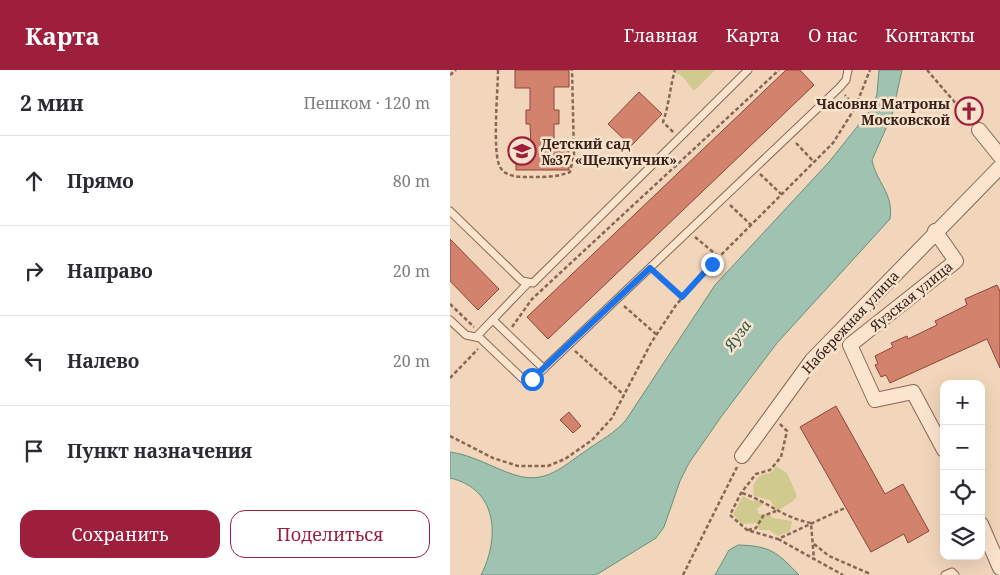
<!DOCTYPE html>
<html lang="ru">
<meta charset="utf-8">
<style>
:root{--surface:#fff;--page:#f2f2f3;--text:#2b2b33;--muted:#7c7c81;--line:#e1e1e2;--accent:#9e1f3b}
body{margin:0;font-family:"Noto Serif",serif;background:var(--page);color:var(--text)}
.controls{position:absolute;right:15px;bottom:15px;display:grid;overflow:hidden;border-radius:10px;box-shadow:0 5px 20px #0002}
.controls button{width:45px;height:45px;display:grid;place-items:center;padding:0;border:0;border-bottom:1px solid var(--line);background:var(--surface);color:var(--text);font:25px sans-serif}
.stop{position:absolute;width:15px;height:15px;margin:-11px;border:4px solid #1a73e8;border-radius:50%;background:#fff}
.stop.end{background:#1a73e8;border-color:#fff;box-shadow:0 1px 5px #0008}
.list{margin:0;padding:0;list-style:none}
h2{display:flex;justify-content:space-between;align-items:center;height:65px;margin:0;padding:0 20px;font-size:21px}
h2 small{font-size:16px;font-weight:400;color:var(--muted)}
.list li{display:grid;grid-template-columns:32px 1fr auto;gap:15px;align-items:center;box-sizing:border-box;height:90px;padding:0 20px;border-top:1px solid var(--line)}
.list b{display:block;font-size:19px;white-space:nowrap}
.list em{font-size:16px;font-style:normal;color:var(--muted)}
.actions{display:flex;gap:10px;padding:15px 20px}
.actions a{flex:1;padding:11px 0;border:1px solid var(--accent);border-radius:15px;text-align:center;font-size:18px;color:var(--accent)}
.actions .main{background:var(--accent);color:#fff}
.icon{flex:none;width:28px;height:28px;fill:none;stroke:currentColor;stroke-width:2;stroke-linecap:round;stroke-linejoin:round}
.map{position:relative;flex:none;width:550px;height:505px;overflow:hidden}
header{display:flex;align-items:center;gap:30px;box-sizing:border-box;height:70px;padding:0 25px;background:var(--accent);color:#fff}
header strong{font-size:24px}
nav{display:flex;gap:28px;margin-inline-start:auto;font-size:18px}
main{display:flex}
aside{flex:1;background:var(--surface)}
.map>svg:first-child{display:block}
.green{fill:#d0ca8f}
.water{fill:#a0c2b1;stroke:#67907d}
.building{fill:#d3826e;stroke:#8b4738}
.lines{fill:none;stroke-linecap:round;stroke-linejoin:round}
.service-casing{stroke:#8a6554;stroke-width:9}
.minor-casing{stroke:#8a6554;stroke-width:16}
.path{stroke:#8a6554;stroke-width:2.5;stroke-dasharray:4 2.5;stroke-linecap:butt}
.service{stroke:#fce5cf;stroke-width:7}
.minor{stroke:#fce5cf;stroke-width:14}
.route{stroke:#1a73e8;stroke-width:6}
.labels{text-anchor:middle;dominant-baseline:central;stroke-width:5;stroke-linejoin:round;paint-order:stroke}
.poi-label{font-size:14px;font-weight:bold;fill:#38221a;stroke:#f8e2cc;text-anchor:end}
.street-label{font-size:14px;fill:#38221a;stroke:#f8e2cc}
.water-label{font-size:15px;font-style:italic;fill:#28594b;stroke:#f8e2cc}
</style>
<header>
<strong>Карта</strong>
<nav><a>Главная</a><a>Карта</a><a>О нас</a><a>Контакты</a></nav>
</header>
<main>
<aside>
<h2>2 мин<small>Пешком · 120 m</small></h2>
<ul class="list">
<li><svg class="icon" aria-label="ahead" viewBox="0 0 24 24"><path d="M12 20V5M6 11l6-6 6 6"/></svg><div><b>Прямо</b></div><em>80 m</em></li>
<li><svg class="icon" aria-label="right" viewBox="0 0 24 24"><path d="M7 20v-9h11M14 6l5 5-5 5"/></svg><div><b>Направо</b></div><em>20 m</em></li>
<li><svg class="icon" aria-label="left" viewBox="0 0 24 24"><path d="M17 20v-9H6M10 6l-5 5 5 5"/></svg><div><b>Налево</b></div><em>20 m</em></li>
<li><svg class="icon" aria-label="arrive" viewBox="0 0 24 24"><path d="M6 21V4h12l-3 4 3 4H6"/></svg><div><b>Пункт назначения</b></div></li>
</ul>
<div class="actions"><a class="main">Сохранить</a><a>Поделиться</a></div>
</aside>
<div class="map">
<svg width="550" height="505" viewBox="0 0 550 505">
<rect width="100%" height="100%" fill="#f1d6bb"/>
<g class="green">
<path d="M220,0H265L244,21L232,6Z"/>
<path d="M326,396L337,403L347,426C343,433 335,435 328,441L320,430L304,426L303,416L309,406L322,402Z"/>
<path d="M293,426L302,431L310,430L313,434L307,439L309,444H320L322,448L342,451L340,461L328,466L319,460H310L306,453L291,454L283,444Z"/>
</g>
<g class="water">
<path d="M429,0H452L442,45L422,90C426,112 444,123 440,149L327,273L271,347L239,393L230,411L214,457L206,468L146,505H31C50,468 48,419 0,408V382C23,385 43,398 65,405C96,415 113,396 137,380C151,370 165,363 176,350L265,215L379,92L423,37L427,24Z"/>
<path d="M288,475C321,476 327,482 349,505H265L279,480Z"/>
</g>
<g class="building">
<path d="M65,0H119V17H104V40H109V54H104V75H119V100H66V75H81L80,54H76V40H80V18H65Z"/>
<path d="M336,0H350L364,15L98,269L77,247Z"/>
<path d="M189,22L212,44L181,76L158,54Z"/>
<path d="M0,169L49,219L28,240L0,211Z"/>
<path d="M547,215L550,221V298L537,269L440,313L436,305L431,307L425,295L428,294L425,286L443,277L441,273L457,266L458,269L487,255L485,251L517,235L515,229Z"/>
<path d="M386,336L435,424L453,414L479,461L458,473L454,464L421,482L350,357Z"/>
<path d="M119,342L131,356L123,363L110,350Z"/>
</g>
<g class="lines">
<g class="service-casing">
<g id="service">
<path d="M0,141L72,211L83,213L298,0"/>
<path d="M0,250L16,265L30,268L73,309L85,307L389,18L396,10L398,0"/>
<path d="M43,250L94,299"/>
<path d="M27,266L78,213"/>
<path d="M495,505L502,502L505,505"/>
</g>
</g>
<g class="minor-casing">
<g id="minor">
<path d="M529,60L550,86"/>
<path d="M485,161L506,191L400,275L425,330L463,322L494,380"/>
<path d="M292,386L362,290L550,97"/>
<path d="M531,454L550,498"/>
</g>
</g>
<g class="path">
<path d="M48,0C48,20 42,82 50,97C56,108 72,107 82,107C96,107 107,107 120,102L124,85L122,0"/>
<path d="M477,0L520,50"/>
<path d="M0,5L6,0"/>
<path d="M405,38L420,0"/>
<path d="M223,62L213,52C219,35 220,17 225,0"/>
<path d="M346,73L364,92"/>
<path d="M310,104L331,124"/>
<path d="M280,135L301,155"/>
<path d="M245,167L269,187"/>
<path d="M207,205L233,227"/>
<path d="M0,234L24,257"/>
<path d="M174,236L207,265"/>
<path d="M62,257L82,229L329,0"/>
<path d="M125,281L174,325"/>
<path d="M0,308L28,279"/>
<path d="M330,354L337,361L331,387L320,400L306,404L291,423L280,445L297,460L328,469L395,438"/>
<path d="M0,366L43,388L68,396H98L115,389L142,370L162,348L201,273L226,235L262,194L383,73L405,38L395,25"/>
<path d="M292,423C319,432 331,447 361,453L364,490"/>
<path d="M298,460L306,458L313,446L326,441"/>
<path d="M328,469L393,505"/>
<path d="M364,474L379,486L418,503L415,505"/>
<path d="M233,505L287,397"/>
</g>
<use href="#service" class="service"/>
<use href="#minor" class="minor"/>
</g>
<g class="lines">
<path class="route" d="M82,309L200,198L232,227L262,194"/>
</g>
<defs>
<g id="church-ring" transform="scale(1.4375)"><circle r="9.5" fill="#f8e2cc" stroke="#9e1f3b" stroke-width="1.5"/><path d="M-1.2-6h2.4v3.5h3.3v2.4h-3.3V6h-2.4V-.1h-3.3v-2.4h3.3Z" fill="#9e1f3b"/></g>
<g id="school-ring" transform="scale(1.4375)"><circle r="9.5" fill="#f8e2cc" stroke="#9e1f3b" stroke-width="1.5"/><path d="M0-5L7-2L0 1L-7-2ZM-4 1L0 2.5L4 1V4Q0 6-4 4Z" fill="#9e1f3b"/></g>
</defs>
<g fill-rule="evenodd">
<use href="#church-ring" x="519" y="41"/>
<use href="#school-ring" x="72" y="81"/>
</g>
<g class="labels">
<g class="poi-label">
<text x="500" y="33">Часовня Матроны<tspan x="500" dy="16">Московской</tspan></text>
<text x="91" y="73" text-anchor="start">Детский сад<tspan x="91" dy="16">№37 «Щелкунчик»</tspan></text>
</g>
<g class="street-label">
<text transform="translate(461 226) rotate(-39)">Яузская улица</text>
<text transform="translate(400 252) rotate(-47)">Набережная улица</text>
</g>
<g class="water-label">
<text transform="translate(287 265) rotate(-53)">Яуза</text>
</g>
</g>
</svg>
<div class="controls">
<button>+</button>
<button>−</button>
<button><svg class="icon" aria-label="locate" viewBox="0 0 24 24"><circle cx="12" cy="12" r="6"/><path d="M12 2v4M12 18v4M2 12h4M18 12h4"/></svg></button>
<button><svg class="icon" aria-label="layers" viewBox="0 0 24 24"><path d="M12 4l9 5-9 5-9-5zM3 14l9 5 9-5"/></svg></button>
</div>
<div class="stop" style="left:82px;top:309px"></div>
<div class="stop end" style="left:262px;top:194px"></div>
</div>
</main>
